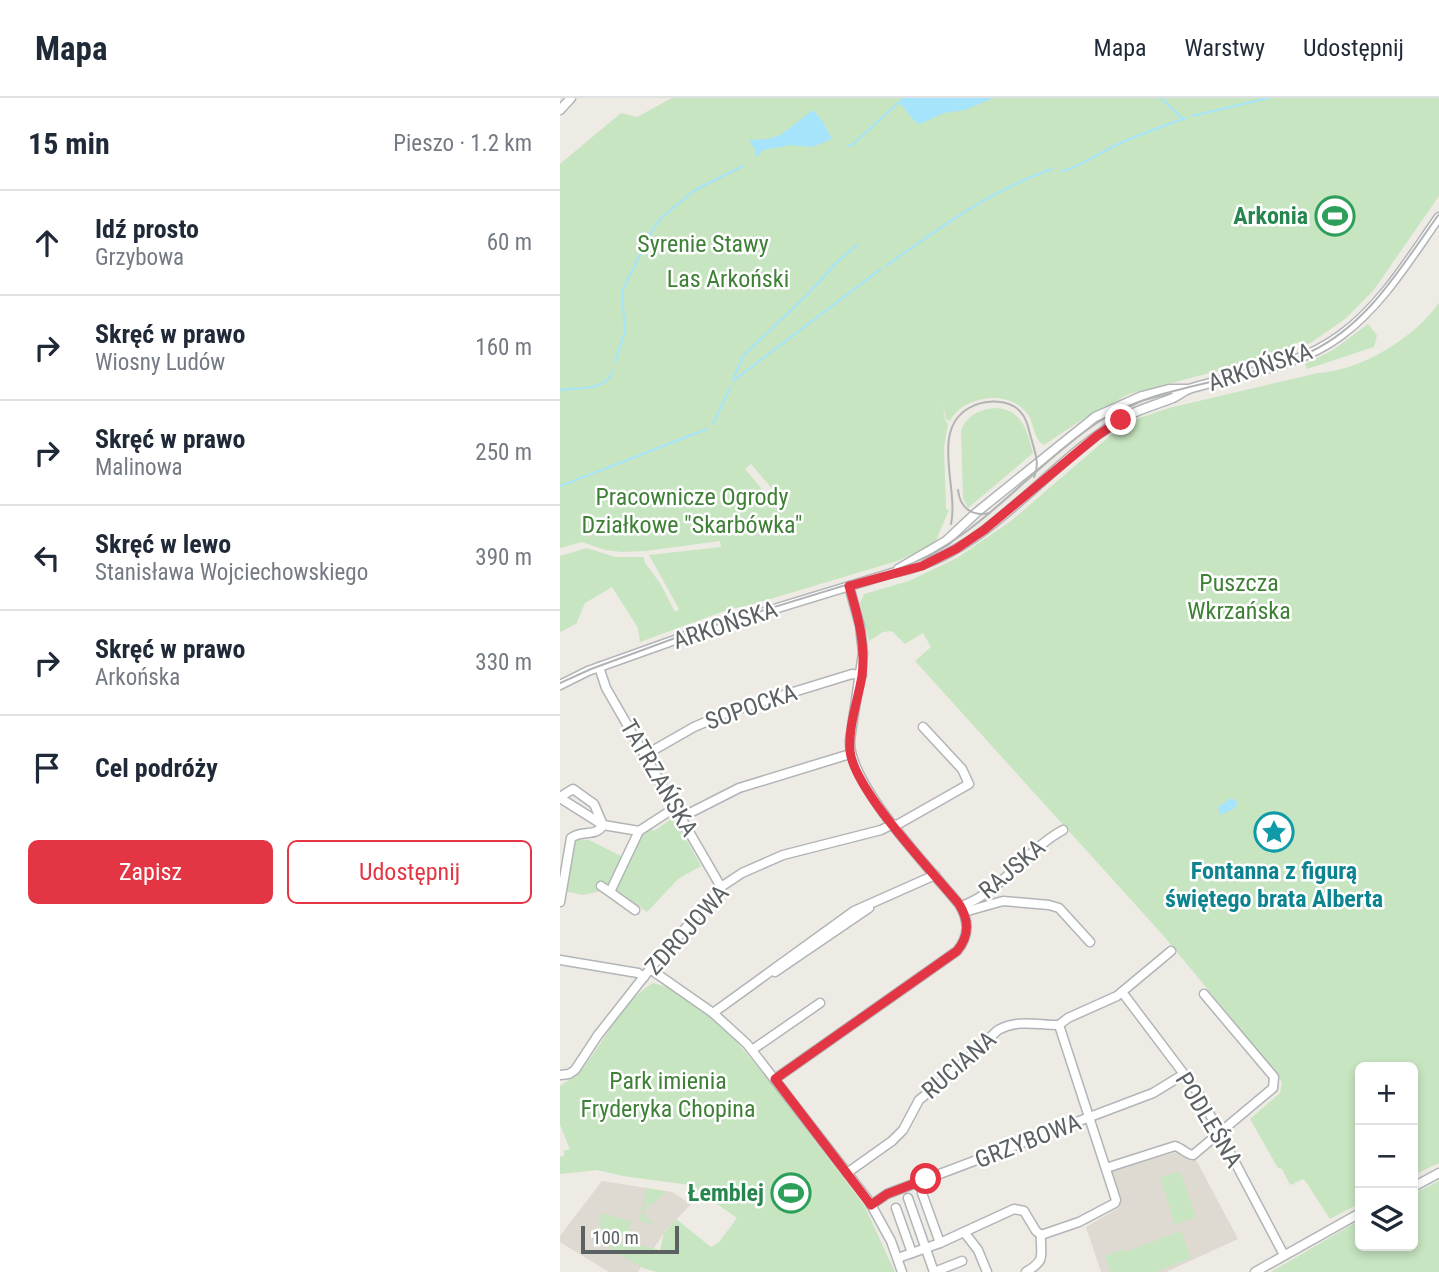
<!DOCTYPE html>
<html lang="pl">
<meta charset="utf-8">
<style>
:root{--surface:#fff;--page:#f6f6f7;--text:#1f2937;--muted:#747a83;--line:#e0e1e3;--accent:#e33543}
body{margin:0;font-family:"Roboto Condensed",sans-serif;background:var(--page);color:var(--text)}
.controls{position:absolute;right:21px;bottom:21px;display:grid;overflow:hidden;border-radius:10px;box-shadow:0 4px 10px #0003}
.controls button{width:63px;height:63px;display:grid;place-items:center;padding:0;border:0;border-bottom:2px solid var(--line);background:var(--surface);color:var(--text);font:35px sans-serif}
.scale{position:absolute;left:21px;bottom:18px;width:98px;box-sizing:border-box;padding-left:7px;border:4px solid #5c6164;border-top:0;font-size:19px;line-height:24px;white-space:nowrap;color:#5c6164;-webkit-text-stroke:5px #fff;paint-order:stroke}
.stop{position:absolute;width:21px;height:21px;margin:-16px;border:5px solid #e33543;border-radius:50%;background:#fff}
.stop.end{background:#e33543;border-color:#fff;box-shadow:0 2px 7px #0008}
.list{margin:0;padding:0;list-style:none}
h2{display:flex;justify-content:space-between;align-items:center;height:91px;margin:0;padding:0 28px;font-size:30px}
h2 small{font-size:23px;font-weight:400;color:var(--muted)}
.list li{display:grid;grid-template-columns:46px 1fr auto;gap:21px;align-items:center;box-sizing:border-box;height:105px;padding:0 28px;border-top:2px solid var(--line)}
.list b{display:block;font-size:26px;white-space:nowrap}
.list p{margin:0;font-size:23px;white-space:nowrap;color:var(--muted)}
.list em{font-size:23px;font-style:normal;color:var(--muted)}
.actions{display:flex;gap:14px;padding:21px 28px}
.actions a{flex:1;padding:16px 0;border:2px solid var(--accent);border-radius:10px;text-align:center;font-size:24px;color:var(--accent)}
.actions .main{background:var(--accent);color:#fff}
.icon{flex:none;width:38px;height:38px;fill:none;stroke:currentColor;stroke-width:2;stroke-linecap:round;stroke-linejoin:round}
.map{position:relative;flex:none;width:879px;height:1174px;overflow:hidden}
header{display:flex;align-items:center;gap:42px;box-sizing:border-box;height:98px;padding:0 35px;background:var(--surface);border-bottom:2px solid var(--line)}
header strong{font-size:33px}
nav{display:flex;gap:38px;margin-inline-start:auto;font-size:24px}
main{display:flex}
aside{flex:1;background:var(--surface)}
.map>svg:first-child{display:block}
.education{fill:#dedad2}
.green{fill:#c7e5c1;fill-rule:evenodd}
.water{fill:#a6e4fc}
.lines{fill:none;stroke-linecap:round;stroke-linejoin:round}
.stream{stroke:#a6e4fc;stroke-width:2}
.minor-casing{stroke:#b1b5b8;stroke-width:11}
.minor{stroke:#fff;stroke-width:8}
.tram{stroke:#b2b3b4;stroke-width:2}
.route{stroke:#e33543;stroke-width:9}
.labels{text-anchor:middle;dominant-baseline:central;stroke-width:5;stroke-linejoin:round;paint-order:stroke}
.leisure-label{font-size:24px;font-weight:bold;fill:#27864d;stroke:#fff;text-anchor:end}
.park-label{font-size:24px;fill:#3f8037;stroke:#fff}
.street-label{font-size:24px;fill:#5c6164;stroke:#fff}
.culture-label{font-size:24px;font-weight:bold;fill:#0d838f;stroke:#fff}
</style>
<header>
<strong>Mapa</strong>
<nav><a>Mapa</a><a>Warstwy</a><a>Udostępnij</a></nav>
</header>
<main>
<aside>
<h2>15 min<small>Pieszo · 1.2 km</small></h2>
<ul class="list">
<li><svg class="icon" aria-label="ahead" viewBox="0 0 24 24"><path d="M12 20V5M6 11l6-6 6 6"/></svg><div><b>Idź prosto</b><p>Grzybowa</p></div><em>60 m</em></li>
<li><svg class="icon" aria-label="right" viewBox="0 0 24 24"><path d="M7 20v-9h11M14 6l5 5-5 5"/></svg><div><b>Skręć w prawo</b><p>Wiosny Ludów</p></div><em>160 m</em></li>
<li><svg class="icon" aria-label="right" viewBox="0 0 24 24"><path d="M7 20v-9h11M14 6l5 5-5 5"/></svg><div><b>Skręć w prawo</b><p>Malinowa</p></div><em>250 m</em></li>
<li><svg class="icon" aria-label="left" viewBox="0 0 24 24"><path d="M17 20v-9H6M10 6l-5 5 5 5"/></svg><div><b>Skręć w lewo</b><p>Stanisława Wojciechowskiego</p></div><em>390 m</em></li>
<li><svg class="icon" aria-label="right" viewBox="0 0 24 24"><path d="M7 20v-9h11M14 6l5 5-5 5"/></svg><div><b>Skręć w prawo</b><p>Arkońska</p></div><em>330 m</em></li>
<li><svg class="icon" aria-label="arrive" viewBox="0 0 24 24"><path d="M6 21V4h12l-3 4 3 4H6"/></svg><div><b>Cel podróży</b></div></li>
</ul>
<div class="actions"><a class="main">Zapisz</a><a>Udostępnij</a></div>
</aside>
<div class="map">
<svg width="879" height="1174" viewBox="0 0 879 1174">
<rect width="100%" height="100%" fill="#eeeae4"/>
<g class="education">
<path d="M621,1053L623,1059L626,1058L630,1062L634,1058L678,1141L606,1174H541L526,1129L560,1109V1101L551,1072Z"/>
<path d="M42,1083L112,1094L131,1106L106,1132L78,1174H49L0,1144V1138Z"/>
</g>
<g class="green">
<path d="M112,0H879V98L813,193L785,221L749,246L737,244L734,253L569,296L526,319L484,347C472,340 475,324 466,314C447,291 403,298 390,323L386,321L383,307L385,322L388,326L384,349L386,411L389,412L374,447L337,463L190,507L167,512L80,544L78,530L52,489L25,505L16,526L0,534V458L27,450L55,459H84L85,465L100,485L115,514L119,511L89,457L161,449L160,443L85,453L61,454L45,452L22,444L0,450V66L61,15L77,19ZM191,366L219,399L215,406L185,371Z"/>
<path d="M879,205V1065L853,1077V969H800V1056L798,1050L795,1049L800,1071V1105L770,1121L744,1081L730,1087L722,1071L718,1070L690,1021L720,995L722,985L716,974L602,836L355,563L371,549L363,535L345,546L332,533L323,534L309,543L300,505L304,496L349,483L397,460L451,423L551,337L579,320L609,310L758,275C801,273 855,239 879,205Z"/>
<path d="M808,226L817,237L814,249L747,271L745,266L773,252Z"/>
<path d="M437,310C463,313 467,333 473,355L408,410L403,400L401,333C407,317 420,311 437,310Z"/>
<path d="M114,719L141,768L118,781L87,814L53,790L23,797L5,793L14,741L29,742L67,761L80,734L90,729L94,733Z"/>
<path d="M93,885L108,889L145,913L167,932L211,985L304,1107L335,1174H96L83,1170L51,1152L49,1146H76L100,1152L104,1135L116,1121L151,1149L159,1144L177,1120L130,1087L63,1078L37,1072L0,1076V1059L5,1057L3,1053L10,1051L0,1027V988C7,983 16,978 22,971C46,942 60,905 93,885Z"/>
<path d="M620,1073L636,1119L615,1127L600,1080Z"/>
<path d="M879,1083V1174H711L800,1122V1148H853V1096Z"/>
<path d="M87,1090L106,1094L90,1108L86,1104L84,1105L87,1109L82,1115L95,1127L79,1123Z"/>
<path d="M42,1115L71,1123L68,1138L38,1131Z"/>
<path d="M621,1133L631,1160L595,1174H551L545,1158L563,1151L565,1154Z"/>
</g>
<g class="water">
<path d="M342,0H433L405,12L384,15L360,26C349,22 348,10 338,5Z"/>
<path d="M253,12L263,24L272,41L252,49L231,47L203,52L196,60L195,59L196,53L189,42L207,41L220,37Z"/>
<path d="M671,700L678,704L675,710L660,717L658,709Z"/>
</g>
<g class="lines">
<g class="stream">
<path d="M601,0L623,21"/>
<path d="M632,18L708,0"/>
<path d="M289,47L291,48L338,5"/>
<path d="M502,73C520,69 536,57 552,49C576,37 601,29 626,20"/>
<path d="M326,168C379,130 431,92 492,71"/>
<path d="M55,264L65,234L62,195L64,189L93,131L101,120L135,92L183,68"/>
<path d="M174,279L183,258L249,195L278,163L298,146"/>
<path d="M173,283L321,171"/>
<path d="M0,292C20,289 46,294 53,272"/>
<path d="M153,326L170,290"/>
<path d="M0,388L147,331"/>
</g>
<g class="minor-casing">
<g id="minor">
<path d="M0,12L11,0"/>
<path d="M338,471L386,443L417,414L535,319L582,298L609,291H627"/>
<path d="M39,569L46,590L161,789"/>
<path d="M0,587L28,573L126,538L332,475C430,458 486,362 569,317C583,310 598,306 613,300C619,297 625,292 632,290C683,275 737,270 781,237C822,207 850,160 879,119"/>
<path d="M85,657L134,629L169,614L292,576L302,577"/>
<path d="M0,699L13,691L34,706L43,727L79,733L116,709"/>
<path d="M0,700L43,727C36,740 21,731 11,740L0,804"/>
<path d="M122,719L179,690L290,656"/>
<path d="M335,728L409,686L402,671L363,629"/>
<path d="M41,788L50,794"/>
<path d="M401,808C439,796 466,752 503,732"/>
<path d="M75,812L50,794L79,733"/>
<path d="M404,814L443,803L489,807L499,810L530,844"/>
<path d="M0,862L78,875L84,879"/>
<path d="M90,871L153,915L187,946L309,1103L331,1143L342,1174"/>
<path d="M215,874L309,810"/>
<path d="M562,894L639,996L724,1157"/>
<path d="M153,915L294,813L375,777"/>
<path d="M499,927L508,920L557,898L611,853"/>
<path d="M192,952L260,905"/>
<path d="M0,977L9,976L15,972L38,937L90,871L161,789L182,775L223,757L321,732L333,726"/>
<path d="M215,981L397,853C410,837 409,822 399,806C369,769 288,687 290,642L303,555L300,528L289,488"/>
<path d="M546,1070L615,1048C622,1050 626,1056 633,1057L713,990L714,979L644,896"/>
<path d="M287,1075L332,1043L343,1032L359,1002L390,977L438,932C459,921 476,927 499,927"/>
<path d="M853,1089L879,1075"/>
<path d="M362,1095L380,1145"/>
<path d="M348,1100L374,1174"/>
<path d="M311,1107L327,1096L593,995L624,976"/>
<path d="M336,1110L352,1155"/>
<path d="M404,1134L418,1152L427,1174"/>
<path d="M338,1160L380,1145L454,1111L464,1113L476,1133L481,1137L519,1124L555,1105L556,1102L499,927"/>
<path d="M374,1174L402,1163"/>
<path d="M466,1174C487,1161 480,1159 481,1137"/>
<path d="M695,1174L800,1115"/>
</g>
</g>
<use href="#minor" class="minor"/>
<g class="tram">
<path d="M398,392C400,410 412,419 430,415"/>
<path d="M391,426C399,390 370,332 409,310C425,301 452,300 463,317C468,324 469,334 472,343C475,355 480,366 474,379"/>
<path d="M0,585L31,571L126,536L338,471C419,443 472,366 543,321C579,299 622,291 663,281C693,273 723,267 750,254C809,226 842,167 879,116"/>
</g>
</g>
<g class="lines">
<path class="route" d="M366,1081L327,1096L311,1107L215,981L397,853C410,837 409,822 399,806C372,773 294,692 290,653C288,629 298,602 302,578C306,546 298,518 289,488L362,468L396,451L424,432L538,337L561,322"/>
</g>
<defs>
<g id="stadium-ring" transform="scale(2.0125)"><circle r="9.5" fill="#fff" stroke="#2e9e5b" stroke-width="1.5"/><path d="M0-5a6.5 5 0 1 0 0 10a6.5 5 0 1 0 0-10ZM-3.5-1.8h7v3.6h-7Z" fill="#2e9e5b"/></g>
<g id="sight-ring" transform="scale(2.0125)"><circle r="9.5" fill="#fff" stroke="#0f9aa8" stroke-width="1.5"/><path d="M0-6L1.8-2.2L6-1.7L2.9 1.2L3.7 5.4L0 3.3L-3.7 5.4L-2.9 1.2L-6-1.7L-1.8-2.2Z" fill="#0f9aa8"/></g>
</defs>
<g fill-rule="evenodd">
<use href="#stadium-ring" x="775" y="118"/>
<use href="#sight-ring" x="714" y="734"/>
<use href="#stadium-ring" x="231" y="1095"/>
</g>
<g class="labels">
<g class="leisure-label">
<text x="748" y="118">Arkonia</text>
<text x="204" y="1095">Łemblej</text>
</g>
<g class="park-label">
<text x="143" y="146">Syrenie Stawy</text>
<text x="168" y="181">Las Arkoński</text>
<text x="132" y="399">Pracownicze Ogrody<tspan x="132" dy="28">Działkowe "Skarbówka"</tspan></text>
<text x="679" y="485">Puszcza<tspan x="679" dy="28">Wkrzańska</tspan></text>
<text x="108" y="983">Park imienia<tspan x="108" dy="28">Fryderyka Chopina</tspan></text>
</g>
<g class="street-label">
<text transform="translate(700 269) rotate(-18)">ARKOŃSKA</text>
<text transform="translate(165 527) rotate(-18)">ARKOŃSKA</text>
<text transform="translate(191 609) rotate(-19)">SOPOCKA</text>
<text transform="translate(99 680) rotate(60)">TATRZAŃSKA</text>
<text transform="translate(452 771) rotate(-40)">RAJSKA</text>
<text transform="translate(127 832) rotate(-48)">ZDROJOWA</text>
<text transform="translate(399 967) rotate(-41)">RUCIANA</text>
<text transform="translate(649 1022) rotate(59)">PODLEŚNA</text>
<text transform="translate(468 1043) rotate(-21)">GRZYBOWA</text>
</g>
<g class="culture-label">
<text x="714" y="773">Fontanna z figurą<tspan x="714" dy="28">świętego brata Alberta</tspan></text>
</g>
</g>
</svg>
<div class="controls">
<button>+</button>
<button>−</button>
<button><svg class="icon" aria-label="layers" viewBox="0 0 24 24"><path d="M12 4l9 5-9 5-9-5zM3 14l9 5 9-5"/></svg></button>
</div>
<div class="scale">100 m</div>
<div class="stop" style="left:366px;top:1081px"></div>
<div class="stop end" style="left:561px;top:322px"></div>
</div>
</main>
